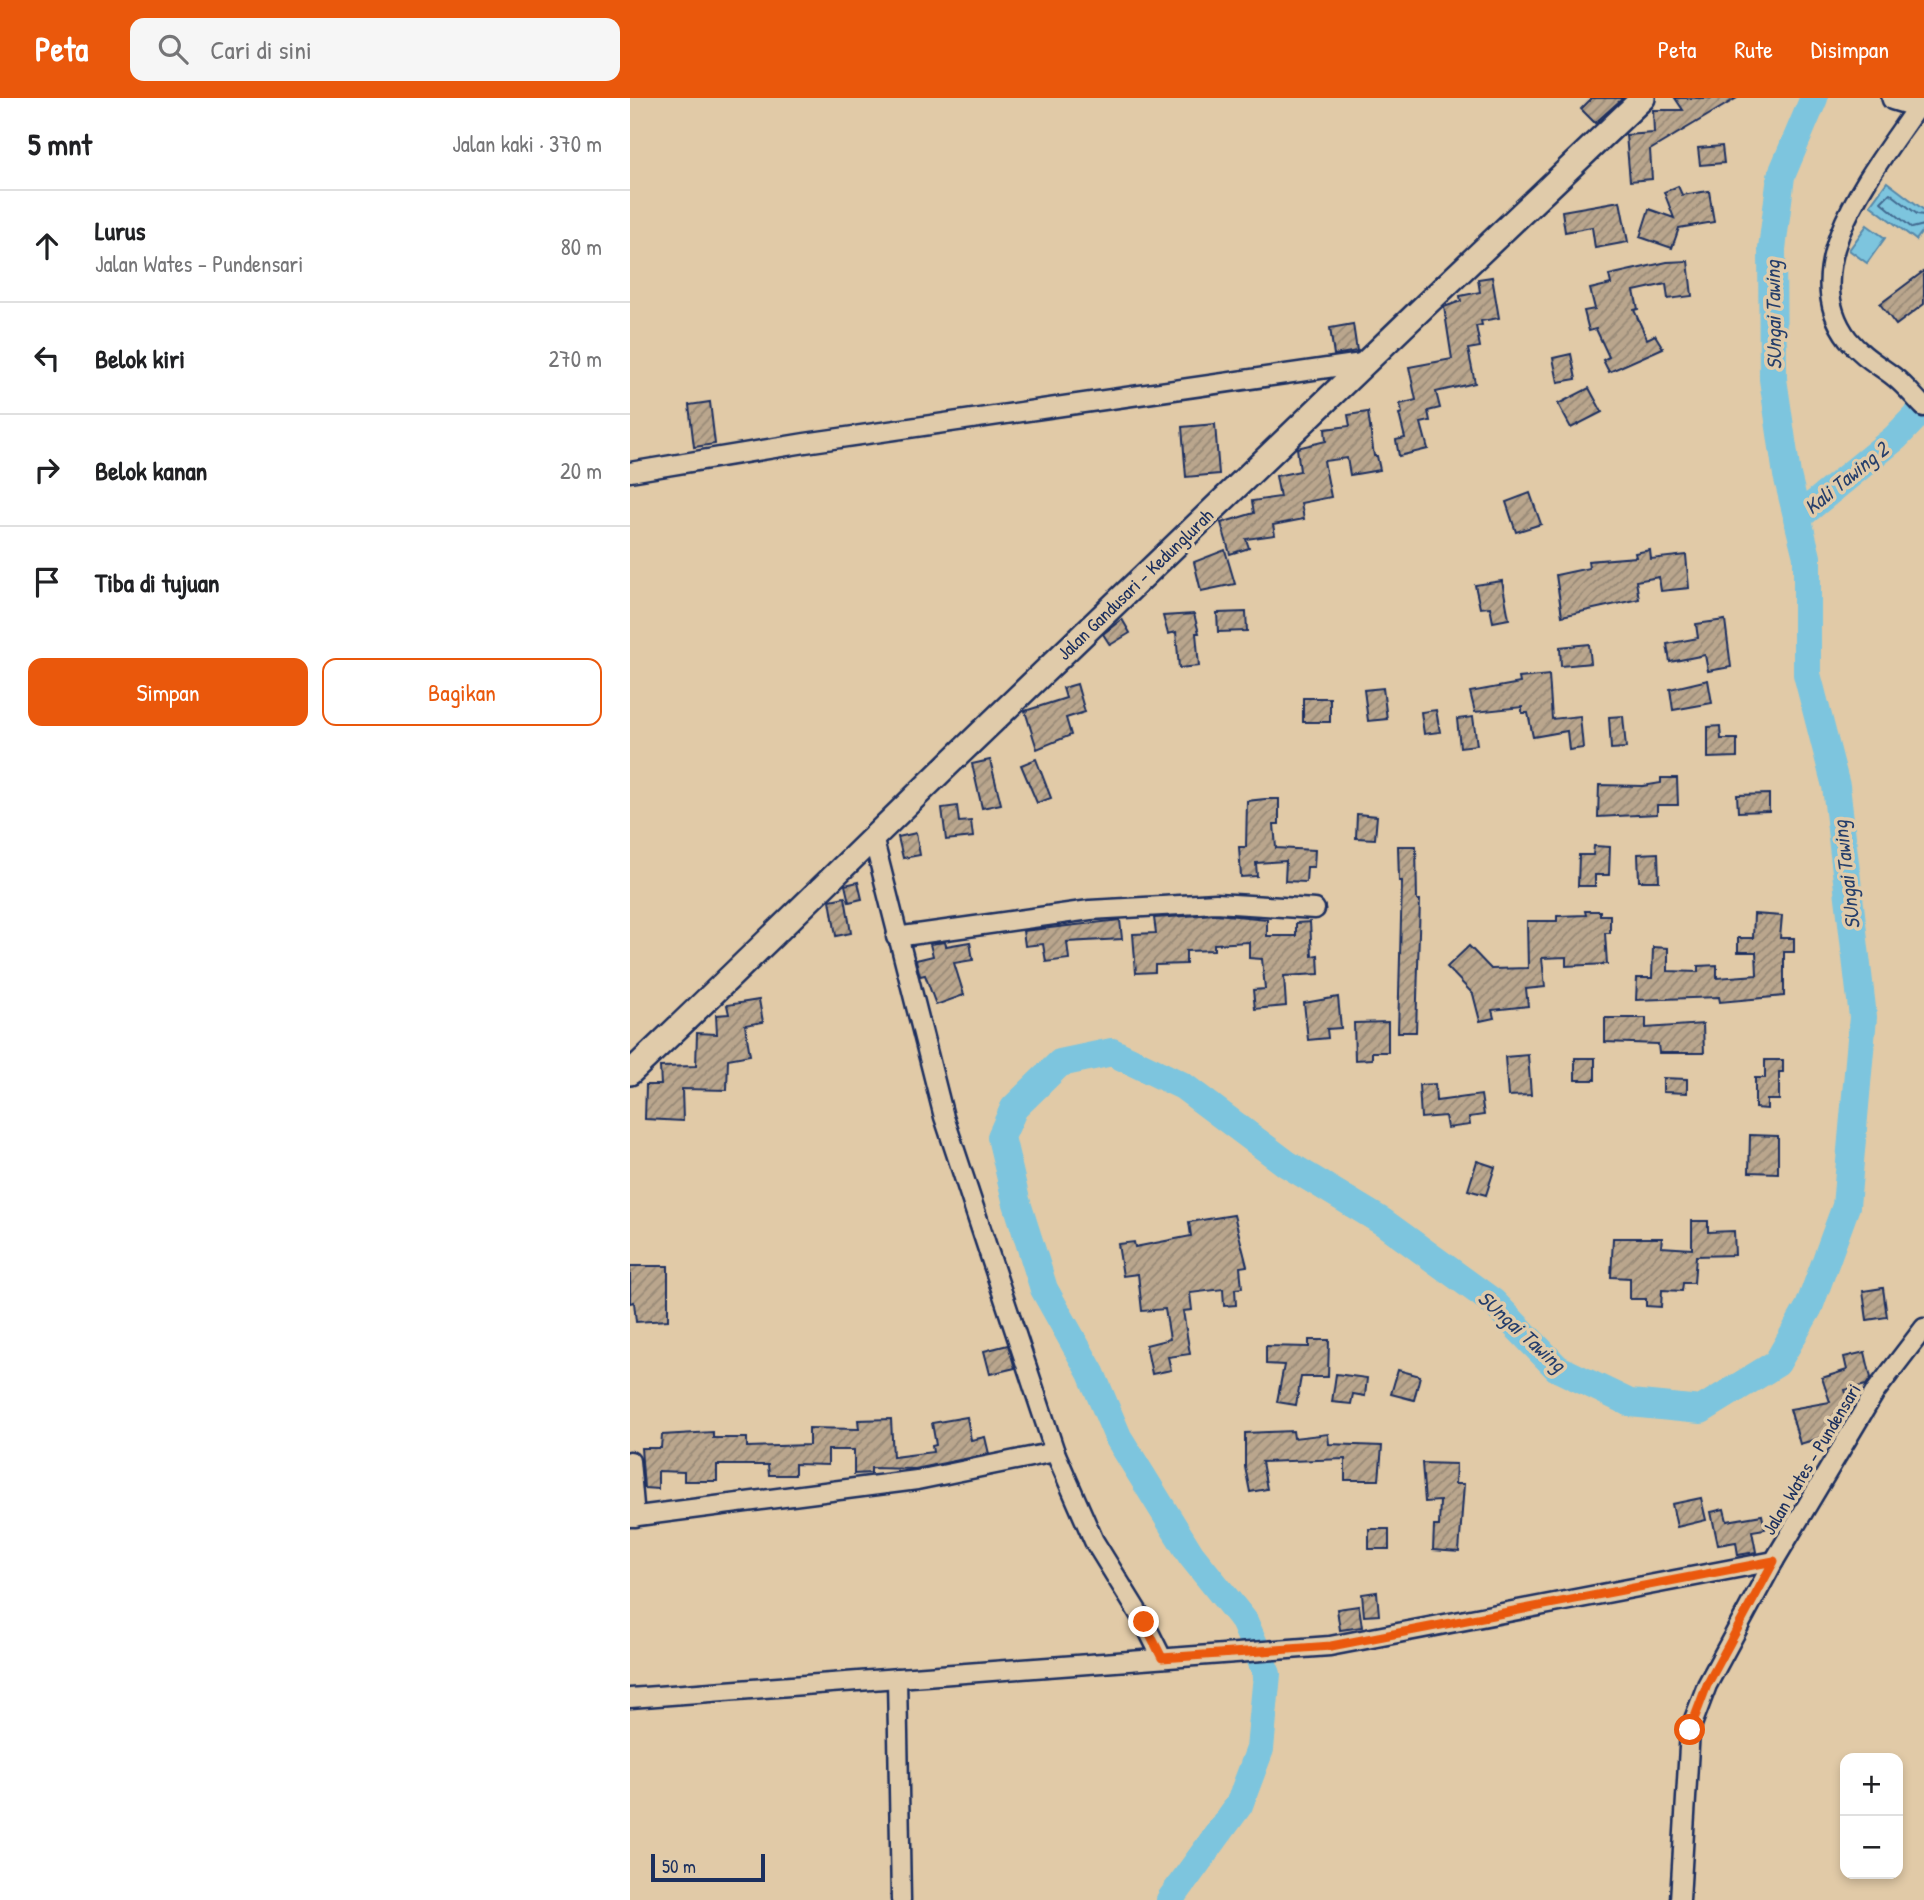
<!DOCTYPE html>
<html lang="id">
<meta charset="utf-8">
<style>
:root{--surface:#fff;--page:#f6f6f6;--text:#202124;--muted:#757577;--line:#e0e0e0;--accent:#ea580c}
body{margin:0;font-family:"Patrick Hand",sans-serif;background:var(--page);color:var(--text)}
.controls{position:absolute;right:21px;bottom:21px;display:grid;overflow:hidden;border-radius:14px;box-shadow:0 4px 10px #0003}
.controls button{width:63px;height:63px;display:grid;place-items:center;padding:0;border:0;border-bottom:2px solid var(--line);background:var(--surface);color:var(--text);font:35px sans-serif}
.scale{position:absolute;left:21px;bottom:18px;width:114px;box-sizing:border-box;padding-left:7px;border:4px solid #1b2f5e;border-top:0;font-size:19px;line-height:24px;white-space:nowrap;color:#1b2f5e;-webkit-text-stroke:5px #e0cbaa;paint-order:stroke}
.stop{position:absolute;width:21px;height:21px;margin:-16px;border:5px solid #ea580c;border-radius:50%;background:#fff}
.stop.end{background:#ea580c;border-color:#fff;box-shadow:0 2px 7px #0008}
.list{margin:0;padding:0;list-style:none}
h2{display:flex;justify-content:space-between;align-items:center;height:91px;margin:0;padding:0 28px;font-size:30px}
h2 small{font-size:23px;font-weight:400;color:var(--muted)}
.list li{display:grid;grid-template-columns:46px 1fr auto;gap:21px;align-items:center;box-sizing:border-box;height:112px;padding:0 28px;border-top:2px solid var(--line)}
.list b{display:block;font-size:26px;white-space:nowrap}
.list p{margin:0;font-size:23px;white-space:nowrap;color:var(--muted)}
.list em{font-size:23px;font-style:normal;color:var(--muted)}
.actions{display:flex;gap:14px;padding:21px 28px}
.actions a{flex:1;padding:16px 0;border:2px solid var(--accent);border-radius:14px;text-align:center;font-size:24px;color:var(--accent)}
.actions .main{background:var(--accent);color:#fff}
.icon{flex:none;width:38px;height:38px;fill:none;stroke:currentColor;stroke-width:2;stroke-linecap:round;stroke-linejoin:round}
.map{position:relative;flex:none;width:1294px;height:1802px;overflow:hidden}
header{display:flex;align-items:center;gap:42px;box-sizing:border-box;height:98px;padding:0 35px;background:var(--accent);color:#fff}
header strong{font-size:33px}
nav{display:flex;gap:38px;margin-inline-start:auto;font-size:24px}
.search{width:490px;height:63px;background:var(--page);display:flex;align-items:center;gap:18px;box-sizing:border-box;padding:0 24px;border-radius:14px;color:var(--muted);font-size:26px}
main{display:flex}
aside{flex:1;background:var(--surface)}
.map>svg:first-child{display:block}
.water{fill:#7dc5de;stroke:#5689ab;stroke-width:2}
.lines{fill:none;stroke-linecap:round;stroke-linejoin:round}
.shore{stroke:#426b91;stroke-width:2}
.river{stroke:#7dc5de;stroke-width:28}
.building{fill:url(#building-hatch);stroke:#1b2f5e;stroke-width:2}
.minor-casing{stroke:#1b2f5e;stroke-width:23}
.tertiary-casing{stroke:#1b2f5e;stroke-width:28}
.minor{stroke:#e0cbaa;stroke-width:18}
.tertiary{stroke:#e0cbaa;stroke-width:23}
.route{stroke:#ea580c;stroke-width:9}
.labels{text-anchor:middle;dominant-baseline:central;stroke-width:7;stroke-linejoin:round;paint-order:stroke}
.street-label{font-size:19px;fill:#1b2f5e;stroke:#e0cbaa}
.water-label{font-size:21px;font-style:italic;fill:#253e6b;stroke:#e0cbaa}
</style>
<header>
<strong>Peta</strong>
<div class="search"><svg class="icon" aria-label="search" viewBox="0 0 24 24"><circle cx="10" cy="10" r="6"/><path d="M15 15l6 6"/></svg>Cari di sini</div>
<nav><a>Peta</a><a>Rute</a><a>Disimpan</a></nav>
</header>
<main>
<aside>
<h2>5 mnt<small>Jalan kaki · 370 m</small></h2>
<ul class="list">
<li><svg class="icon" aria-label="ahead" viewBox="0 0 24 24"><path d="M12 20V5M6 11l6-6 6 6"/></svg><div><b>Lurus</b><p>Jalan Wates - Pundensari</p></div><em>80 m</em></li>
<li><svg class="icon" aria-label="left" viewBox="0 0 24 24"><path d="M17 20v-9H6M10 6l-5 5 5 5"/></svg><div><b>Belok kiri</b></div><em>270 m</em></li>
<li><svg class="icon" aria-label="right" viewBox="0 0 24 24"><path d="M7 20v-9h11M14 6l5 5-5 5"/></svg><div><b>Belok kanan</b></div><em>20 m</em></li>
<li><svg class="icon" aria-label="arrive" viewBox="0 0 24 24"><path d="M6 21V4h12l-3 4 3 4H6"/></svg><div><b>Tiba di tujuan</b></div></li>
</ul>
<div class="actions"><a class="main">Simpan</a><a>Bagikan</a></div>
</aside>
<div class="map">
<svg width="1294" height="1802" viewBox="0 0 1294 1802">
<defs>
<pattern id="building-hatch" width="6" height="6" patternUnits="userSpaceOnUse" patternTransform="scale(1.75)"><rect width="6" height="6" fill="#baa68d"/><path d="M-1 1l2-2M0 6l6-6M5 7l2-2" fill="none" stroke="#968876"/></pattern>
</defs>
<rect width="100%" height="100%" fill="#e1caa7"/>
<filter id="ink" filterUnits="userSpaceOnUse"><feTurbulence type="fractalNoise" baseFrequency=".0143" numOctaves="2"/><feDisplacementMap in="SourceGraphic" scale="14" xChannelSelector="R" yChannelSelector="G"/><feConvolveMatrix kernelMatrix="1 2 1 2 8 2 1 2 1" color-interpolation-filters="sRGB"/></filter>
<g filter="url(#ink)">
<g class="water">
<path d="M1257,84L1294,112V131L1286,142L1240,107Z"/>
<path d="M1237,127L1255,140L1237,165L1219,152Z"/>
</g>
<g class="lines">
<path class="shore" d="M1294,117L1287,116L1260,95L1251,104L1282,130L1294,127"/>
<g class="river">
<path d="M1167,420L1265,340L1294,310"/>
<path d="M540,1802L609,1707L630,1651L637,1576L614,1523L561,1457L488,1339L461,1275L414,1191L386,1102L371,1039L384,1010L430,965L482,954L553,988L657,1066L753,1124L863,1204L927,1270L1000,1305L1071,1312L1147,1265L1179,1209L1216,1108L1233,919L1206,688L1177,576V459L1157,377L1143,281L1142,151L1151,78L1184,0"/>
</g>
</g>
<g class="building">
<path d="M962,0H993L965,25L951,11Z"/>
<path d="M1045,0H1107L1020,52L1022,81L1000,83L996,37L1024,35L1023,12H1053Z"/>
<path d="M1092,48L1094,65L1070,67L1068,50Z"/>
<path d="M1048,88L1052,97L1079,93L1084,124L1049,130L1042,150L1010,139L1019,111L1044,120L1034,94Z"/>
<path d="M990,103L998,144L965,150L962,129L935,134L932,113Z"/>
<path d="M1058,163L1062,198L1038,201L1036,186L1004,193L1008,211L1004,212L1017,241L1025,237L1033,250L979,274L973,262L979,259L966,231L959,233L954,213L965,211L960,191L981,186L979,177L1037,164Z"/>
<path d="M1294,173V206L1266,227L1250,206Z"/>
<path d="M862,179L869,220L851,223L852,227L846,228L850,249L838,251L845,285L806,294L810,310L798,313L800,323L791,325L798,351L769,358L766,342L775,340L769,316L772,315L770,306L786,302L779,269L822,261L814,209L831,203L830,198L850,194L848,181Z"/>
<path d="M723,226L727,253L704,257L700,230Z"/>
<path d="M941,256L946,281L928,284L923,260Z"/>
<path d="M959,290L972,314L941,330L928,306Z"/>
<path d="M80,304L85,346L64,349L59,307Z"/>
<path d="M738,314L744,358H747L750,372L720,377L717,360L694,363L701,399L671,405L674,421L643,427L645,437L616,441L619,450L600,456L591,425L624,415L622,403L650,399L646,378L670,373L667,350L696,343L695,331L720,328L718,317Z"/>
<path d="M585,326L589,376L556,379L552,329Z"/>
<path d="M900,395L911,426L886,434L876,404Z"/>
<path d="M595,452L605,486L571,493L564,464Z"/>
<path d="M1020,452L1021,461L1056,457L1059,490L1031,493L1029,479L1006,483L1009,501L932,518L926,477L959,470L958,463L1006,459L1005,455Z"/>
<path d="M872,483L879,521L863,524L860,509L850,510L845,487Z"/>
<path d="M616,514L617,533L588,534L587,515Z"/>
<path d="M564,516L569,535H566L569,568L549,570L546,534L538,536L533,518Z"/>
<path d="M492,521L500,535L480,547L473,536Z"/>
<path d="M1095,522L1101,569L1078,573L1075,557L1040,564L1037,546L1068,540L1066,526Z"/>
<path d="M959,546L961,565L931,568L930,549Z"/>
<path d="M919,577L922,621L950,618L953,650L939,652L937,633L903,639L898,615H892V609L845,614L840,594L890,585L889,580Z"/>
<path d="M1078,582L1082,605L1043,612L1040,591Z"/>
<path d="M447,586L455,614L436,620L441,637L407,651L395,613L436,600L433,590Z"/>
<path d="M753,590L757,621L738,623L734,592Z"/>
<rect x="673" y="600" width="27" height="24"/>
<path d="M806,612L810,634L794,636L791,614Z"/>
<path d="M993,618L996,650L981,651L979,619Z"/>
<path d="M843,619L847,647L830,649L827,621Z"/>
<path d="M1090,628L1091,641H1107V659L1078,660V629Z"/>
<path d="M406,661L421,700L407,705L391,667Z"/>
<path d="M360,662L371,706L352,710L342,666Z"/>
<path d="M1031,680H1047L1048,707H1027V716L968,719L969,687L1013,688L1031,685Z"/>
<path d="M1139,696V713L1108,714L1107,697Z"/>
<path d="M635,701H649V726H644L646,750L685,752L684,769H677L676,784L655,783L656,763L626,765L627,778L611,779L609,749H616L617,703Z"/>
<path d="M327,708L329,724L341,723L343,739L316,742L312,710Z"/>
<path d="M727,716L747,718L745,741L726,740Z"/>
<path d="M286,735L290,757L273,760L268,739Z"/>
<path d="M768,748H786L787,802H790L786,934H768L772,783H769Z"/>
<path d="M964,748L980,749L979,777H965V788H948L949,757H963Z"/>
<path d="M1028,755L1029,783H1009L1008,756Z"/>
<path d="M228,784L232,801L219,804L215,787Z"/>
<path d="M215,799L221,835L206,838L200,802Z"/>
<path d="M955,813H970V817H980V835H975L977,866L936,868V859L912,860L915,889L896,891L898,908L862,912L864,920L850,923L843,896L817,869L839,848L861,871L898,870L897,823H927V818L956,817Z"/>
<path d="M586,816L637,821V838H666V825L680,824L682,858L688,857L689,876L654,878L656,908L625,911L623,892L635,891L632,861L619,860V844L584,846V852L556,853V866L525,867V874L506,875L503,836L526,835L524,820Z"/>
<path d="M1124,816L1152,818L1150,840H1164V854H1154V898L1090,904L1089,899L1006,902L1007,880H1022L1023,849L1038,850V873L1068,874V868L1087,867V880L1127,877L1126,854H1108V840H1123Z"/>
<path d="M490,822L492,841L437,844L439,861L416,864L413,846L395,848L393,833Z"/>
<path d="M315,844L316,848L340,844L343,862L324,865L334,897L306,907L295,877L290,878L286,862L303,858L300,846Z"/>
<path d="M708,899L711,930L697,931L698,940L678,942L674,905Z"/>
<path d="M129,902L133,924L115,927L120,957L98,961L97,992L52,991L53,1023L15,1021L16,987H31L30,969L66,968L67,935L87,936L86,917L99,916L97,907Z"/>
<path d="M975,920H1016V930L1073,926L1074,955H1029L1028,946L975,944Z"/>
<path d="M758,924V954H742V961L725,962L724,925Z"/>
<path d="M898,957L901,997L878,998L875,959Z"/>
<rect x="945" y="960" width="20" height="22"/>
<path d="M1135,962H1153V974H1149V1002H1137V1011L1125,1010V980H1135Z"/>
<path d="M1033,980L1057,981V995L1033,994Z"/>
<path d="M805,986L806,1003L851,997L854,1017L839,1019L840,1027L817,1030L815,1018L791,1020L789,987Z"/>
<path d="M1120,1037L1148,1038V1075L1119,1074Z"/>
<path d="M847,1063L865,1069L856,1097L838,1092Z"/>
<path d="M604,1117L617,1168L610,1169L612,1190L605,1191L606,1207L594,1208L593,1191L560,1195L562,1212L553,1213L560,1256L538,1259L541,1272L522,1276L516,1247L540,1241L535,1211L512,1213L508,1176L493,1178L488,1146L504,1144L505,1149L561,1138L559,1124Z"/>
<path d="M1062,1123H1078V1134L1104,1133L1105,1157L1066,1158L1064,1185H1053L1052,1193L1032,1192L1031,1209L1016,1208V1201H1000V1180L981,1179L983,1140H1032L1031,1149L1062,1151Z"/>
<path d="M0,1168H38V1222L6,1224L4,1204L0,1205Z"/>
<path d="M1253,1190L1257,1219L1237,1222L1233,1193Z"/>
<path d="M679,1242H699L698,1279H671L666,1307L647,1304L654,1267L636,1266V1248L679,1249Z"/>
<path d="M378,1247L385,1270L360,1276L354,1253Z"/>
<path d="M1235,1254L1241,1280L1236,1287L1215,1292L1221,1311L1216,1321L1201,1326L1204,1336L1170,1346L1160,1311L1200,1304L1192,1280L1217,1272L1214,1259Z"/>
<path d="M768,1272L790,1278L784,1302L761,1296Z"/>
<path d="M706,1276L737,1280L735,1298L723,1296L721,1306L702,1304Z"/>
<path d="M337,1319L341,1342L355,1339L359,1356L285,1371L241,1370V1375L224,1376V1352H198V1367L165,1366V1377H139L138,1367H87V1383H54V1374L28,1373V1391L14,1390L11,1350H31L32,1337L83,1334V1340H117V1349L179,1347V1330L229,1331L228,1322L261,1321L263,1359L303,1354L302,1348L306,1347L302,1325Z"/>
<path d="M663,1333L664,1340L698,1336L699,1346L752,1348L749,1382H715V1361L632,1364L637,1391L620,1394L615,1369V1335Z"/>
<path d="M792,1365L826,1366L825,1386H834L829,1454L803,1452L804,1428H809L810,1403L795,1404Z"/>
<path d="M1071,1400L1076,1422L1047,1429L1042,1406Z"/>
<path d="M1094,1411L1097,1423L1132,1417L1135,1431L1122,1433L1126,1454L1108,1457L1106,1444L1088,1447L1081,1414Z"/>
<rect x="739" y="1431" width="20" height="20"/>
<path d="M747,1494L749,1517L734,1518L732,1496Z"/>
<path d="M729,1508L732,1529L710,1532L707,1511Z"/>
</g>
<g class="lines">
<g class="minor-casing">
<g id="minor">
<path d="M1287,9C1247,69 1162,168 1218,241C1232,258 1247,266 1263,278C1275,287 1284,299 1294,309"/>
<path d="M0,374L175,345L732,265"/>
<path d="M266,839L460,812L586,805L685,811"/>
<path d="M425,1354L464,1443L514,1524L532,1560"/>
<path d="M0,1363L5,1419"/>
<path d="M0,1419L287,1382L425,1354L314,1019L243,739"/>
<path d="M267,1580L271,1802"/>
<path d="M0,1600L700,1548L1144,1463"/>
<path d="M1050,1802L1060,1632L1077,1587L1144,1463L1245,1294L1294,1230"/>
</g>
</g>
<g class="tertiary-casing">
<g id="tertiary">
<path d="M1264,0L1294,9"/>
<path d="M0,975C111,870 220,762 330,655C556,436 784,217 1013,0"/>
</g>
</g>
<use href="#minor" class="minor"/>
<use href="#tertiary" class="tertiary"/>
</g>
</g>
<g class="lines" filter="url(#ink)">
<path class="route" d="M514,1524L532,1560L701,1548L1144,1463L1077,1587L1060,1632"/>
</g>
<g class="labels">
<g class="street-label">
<text transform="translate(505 486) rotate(-44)">Jalan Gandusari - Kedunglurah</text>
<text transform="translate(1181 1361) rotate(-59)">Jalan Wates - Pundensari</text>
</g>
<g class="water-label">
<text transform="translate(1143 217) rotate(-91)">SUngai Tawing</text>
<text transform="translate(1216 380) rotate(-39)">Kali Tawing 2</text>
<text transform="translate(1216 777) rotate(-97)">SUngai Tawing</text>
<text transform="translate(892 1233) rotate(42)">SUngai Tawing</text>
</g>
</g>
</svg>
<div class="controls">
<button>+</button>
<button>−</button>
</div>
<div class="scale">50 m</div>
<div class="stop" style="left:1060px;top:1632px"></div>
<div class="stop end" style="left:514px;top:1524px"></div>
</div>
</main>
